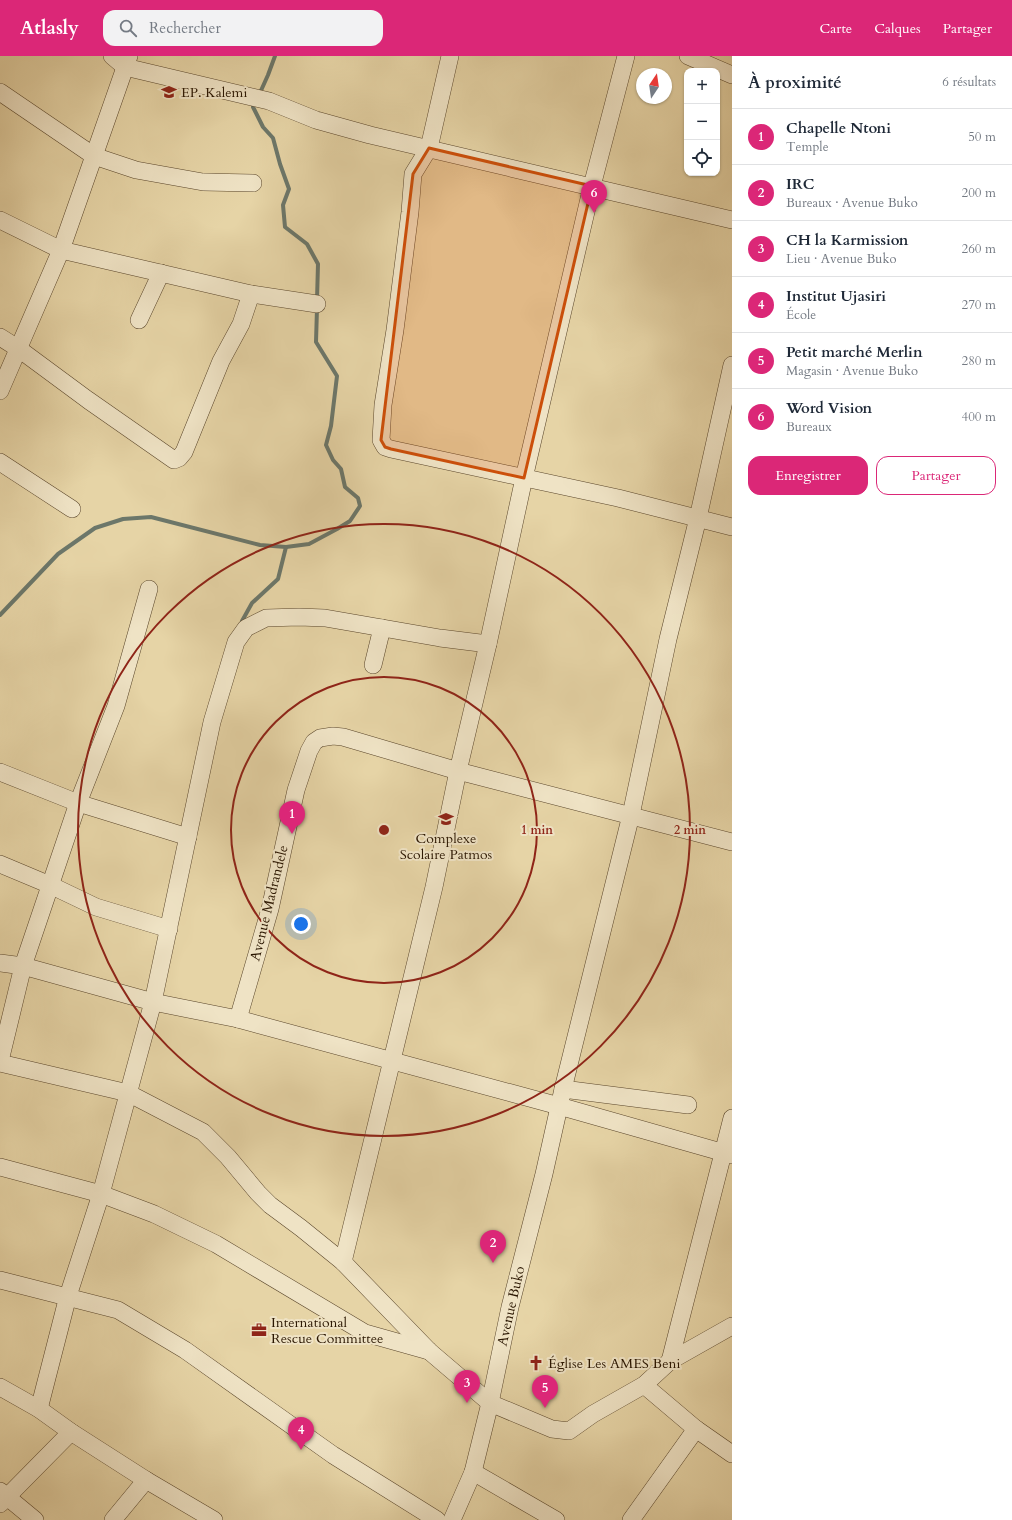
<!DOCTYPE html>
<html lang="fr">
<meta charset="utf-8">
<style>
:root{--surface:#fff;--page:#f2f2f3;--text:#1f2937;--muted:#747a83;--line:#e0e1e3;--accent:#db2777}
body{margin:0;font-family:Cardo,serif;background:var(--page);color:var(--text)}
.controls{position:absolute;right:12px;top:12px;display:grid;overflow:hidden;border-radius:8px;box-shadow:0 1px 3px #0004}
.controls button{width:36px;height:36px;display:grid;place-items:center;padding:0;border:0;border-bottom:1px solid var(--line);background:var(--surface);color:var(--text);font:20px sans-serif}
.compass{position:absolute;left:636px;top:12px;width:36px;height:36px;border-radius:50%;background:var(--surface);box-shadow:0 1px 3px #0004;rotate:13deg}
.you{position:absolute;left:301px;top:868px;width:14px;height:14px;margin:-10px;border:3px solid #fff;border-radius:50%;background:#1a73e8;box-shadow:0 0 0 6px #1a73e833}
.badge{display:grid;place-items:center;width:26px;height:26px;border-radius:50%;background:var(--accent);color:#fff;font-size:13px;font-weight:700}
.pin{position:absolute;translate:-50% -33px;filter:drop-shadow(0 1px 2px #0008)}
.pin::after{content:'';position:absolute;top:21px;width:14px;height:12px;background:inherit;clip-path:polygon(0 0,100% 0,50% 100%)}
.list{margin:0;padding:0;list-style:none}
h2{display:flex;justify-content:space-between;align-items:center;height:52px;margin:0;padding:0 16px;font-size:17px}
h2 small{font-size:13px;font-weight:400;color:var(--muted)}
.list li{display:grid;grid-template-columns:26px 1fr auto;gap:12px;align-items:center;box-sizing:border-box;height:56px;padding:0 16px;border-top:1px solid var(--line)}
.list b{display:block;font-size:15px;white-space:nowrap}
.list p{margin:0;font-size:13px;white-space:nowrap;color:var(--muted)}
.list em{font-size:13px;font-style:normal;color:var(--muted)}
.actions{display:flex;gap:8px;padding:12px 16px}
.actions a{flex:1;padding:9px 0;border:1px solid var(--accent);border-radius:12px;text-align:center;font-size:14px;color:var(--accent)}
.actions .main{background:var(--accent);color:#fff}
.icon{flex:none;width:22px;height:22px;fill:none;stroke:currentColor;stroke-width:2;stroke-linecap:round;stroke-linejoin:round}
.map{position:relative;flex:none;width:732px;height:1464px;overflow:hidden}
header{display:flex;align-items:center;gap:24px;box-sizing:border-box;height:56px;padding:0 20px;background:var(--accent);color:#fff}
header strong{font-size:19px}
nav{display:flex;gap:22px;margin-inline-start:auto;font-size:14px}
.search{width:280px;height:36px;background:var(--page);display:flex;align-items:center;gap:10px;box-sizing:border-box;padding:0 14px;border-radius:12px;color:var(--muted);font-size:15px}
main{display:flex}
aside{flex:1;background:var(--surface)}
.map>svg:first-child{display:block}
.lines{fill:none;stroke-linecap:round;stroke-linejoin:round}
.stream{stroke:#6c776a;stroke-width:4}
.minor-casing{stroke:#5a462b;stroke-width:18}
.minor{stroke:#efe3c5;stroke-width:17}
.marked{fill:#cc4f0a;fill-opacity:0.2;stroke:#cc4f0a;stroke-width:3;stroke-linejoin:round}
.ring{fill:none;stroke:#8f2418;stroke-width:2}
.labels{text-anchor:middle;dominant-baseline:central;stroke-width:4;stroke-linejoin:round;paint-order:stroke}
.poi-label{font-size:14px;fill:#2b1702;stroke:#efe3c5;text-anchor:start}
.street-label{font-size:14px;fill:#2b1702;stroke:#efe3c5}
.centre{fill:#8f2418;stroke:#efe3c5;stroke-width:2}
.ring-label{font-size:12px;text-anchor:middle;font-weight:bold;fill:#8f2418;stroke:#efe3c5;stroke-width:4;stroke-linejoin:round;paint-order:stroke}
</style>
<header>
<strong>Atlasly</strong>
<div class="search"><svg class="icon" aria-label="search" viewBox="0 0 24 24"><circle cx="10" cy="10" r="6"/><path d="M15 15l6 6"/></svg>Rechercher</div>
<nav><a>Carte</a><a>Calques</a><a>Partager</a></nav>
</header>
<main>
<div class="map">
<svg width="732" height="1464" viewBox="0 0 732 1464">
<rect width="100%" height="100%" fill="#e6d4a6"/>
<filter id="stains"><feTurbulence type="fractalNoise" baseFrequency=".005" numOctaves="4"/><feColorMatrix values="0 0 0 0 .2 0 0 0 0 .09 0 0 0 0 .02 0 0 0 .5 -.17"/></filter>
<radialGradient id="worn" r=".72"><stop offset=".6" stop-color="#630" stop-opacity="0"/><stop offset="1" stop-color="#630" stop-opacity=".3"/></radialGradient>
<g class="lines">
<g class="stream">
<path d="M259,39L268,19L275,0"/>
<path d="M255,47L253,51L263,71L273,82L280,108L289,133L283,149L285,171L307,188L318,208L317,244"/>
<path d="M0,559L58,498L95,472L123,463L151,461L260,489L286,491L309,488L337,473L350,465L360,450L358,442L345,431L341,413L333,404L326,389L331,370L337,320L316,286L317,252"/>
<path d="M242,565L252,547L278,523L286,491"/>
</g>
<g class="minor-casing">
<g id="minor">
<path d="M112,0L125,11L269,45L316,64L370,79L732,164"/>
<path d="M450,0L429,92L413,118L410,156L395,274L383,349L381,384L385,391L391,393L618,442L732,471"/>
<path d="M688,0L732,19"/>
<path d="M0,36L94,100L136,114L203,126L253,127"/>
<path d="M0,164L61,194L251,238L317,248"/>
<path d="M139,264L161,217"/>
<path d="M0,281L19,293L88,344L174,404L179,402L184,396L221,305L241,268L251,238"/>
<path d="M0,335L61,194L129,0"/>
<path d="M0,406L72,453"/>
<path d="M373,609L382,572"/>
<path d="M0,716L78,747L188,781"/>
<path d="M0,808L50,829L96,851L169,873"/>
<path d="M0,907L23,910L153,946L238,963L559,1050L732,1099"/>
<path d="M238,963L270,853L296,734L309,695L314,686L320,682L333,680L343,681L458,715L732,786"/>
<path d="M0,1005L23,910L78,747L116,650L149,533"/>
<path d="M0,1007L128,1037L203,1076L228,1101L258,1137L270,1149L301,1172L343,1206L429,1295L490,1347L552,1373L569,1375L593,1358L644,1329L670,1305L732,1270"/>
<path d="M563,1033L688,1049"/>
<path d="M0,1111L101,1138L154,1158L216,1188L365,1277L429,1295"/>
<path d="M343,1206L434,831L458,715L488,588L524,422L592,130L626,0"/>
<path d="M0,1224L118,1254L185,1294L333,1399L437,1464"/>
<path d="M670,1305L732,1062"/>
<path d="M644,1329L696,1373L732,1398"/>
<path d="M0,1331L39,1353L71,1376L146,1424L214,1464"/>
<path d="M39,1353L68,1240L101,1138L153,946L212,666L236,586L246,572L266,562L299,561L325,562L440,582L488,588"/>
<path d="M473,1416L556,1464"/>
<path d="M0,1435L35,1464"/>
<path d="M0,1448L71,1376"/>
<path d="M113,1464L146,1424"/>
<path d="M452,1464L473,1416L490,1347L510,1251L544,1118L563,1033L631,759L668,583L698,462L732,309"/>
<path d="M631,1464L696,1373"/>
</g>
</g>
<use href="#minor" class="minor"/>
</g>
<path class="marked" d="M429,92L592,130L524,422L391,393L385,391L381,384L413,118Z"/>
<g class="ring">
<circle cx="384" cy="774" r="153"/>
<circle cx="384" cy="774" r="306"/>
</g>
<defs>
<g id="school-bare" transform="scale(1.2)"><path d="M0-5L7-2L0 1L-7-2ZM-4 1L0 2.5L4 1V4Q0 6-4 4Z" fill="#8f2418" stroke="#efe3c5" stroke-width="2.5" paint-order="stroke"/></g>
<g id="office-bare" transform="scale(1.2)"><path d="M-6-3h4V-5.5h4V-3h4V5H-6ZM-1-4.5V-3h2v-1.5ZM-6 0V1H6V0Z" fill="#8f2418" stroke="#efe3c5" stroke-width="2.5" paint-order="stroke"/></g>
<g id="church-bare" transform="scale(1.2)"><path d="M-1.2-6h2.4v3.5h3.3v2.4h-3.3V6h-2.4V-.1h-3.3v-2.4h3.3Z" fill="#8f2418" stroke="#efe3c5" stroke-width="2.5" paint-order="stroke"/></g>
</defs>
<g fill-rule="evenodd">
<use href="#school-bare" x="169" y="36"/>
<use href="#school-bare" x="446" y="763"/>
<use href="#office-bare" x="259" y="1274"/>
<use href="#church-bare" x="536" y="1307"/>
</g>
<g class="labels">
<g class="poi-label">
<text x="181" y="36">EP. Kalemi</text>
<text x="446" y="782" text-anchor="middle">Complexe<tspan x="446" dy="16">Scolaire Patmos</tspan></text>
<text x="271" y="1266">International<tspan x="271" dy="16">Rescue Committee</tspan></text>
<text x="548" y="1307">Église Les AMES Beni</text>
</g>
<g class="street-label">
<text transform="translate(269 847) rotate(-76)">Avenue Madrandele</text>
<text transform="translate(511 1250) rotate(-77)">Avenue Buko</text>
</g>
</g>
<circle cx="384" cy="774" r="6" class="centre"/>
<g class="ring-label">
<text x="537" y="778">1 min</text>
<text x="690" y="778">2 min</text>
</g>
<rect width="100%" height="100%" filter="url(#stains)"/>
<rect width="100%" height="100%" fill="url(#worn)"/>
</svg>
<div class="controls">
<button>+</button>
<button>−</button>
<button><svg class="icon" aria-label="locate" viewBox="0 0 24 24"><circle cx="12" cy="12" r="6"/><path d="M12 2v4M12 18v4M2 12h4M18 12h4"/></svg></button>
</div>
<svg class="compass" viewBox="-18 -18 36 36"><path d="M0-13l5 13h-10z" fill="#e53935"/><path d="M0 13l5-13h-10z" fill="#747a83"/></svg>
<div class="you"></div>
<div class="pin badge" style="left:292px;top:778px">1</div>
<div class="pin badge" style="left:493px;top:1207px">2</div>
<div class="pin badge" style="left:467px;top:1347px">3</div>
<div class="pin badge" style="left:301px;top:1394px">4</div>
<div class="pin badge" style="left:545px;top:1352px">5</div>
<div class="pin badge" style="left:594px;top:157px">6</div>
</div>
<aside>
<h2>À proximité<small>6 résultats</small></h2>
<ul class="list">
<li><span class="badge">1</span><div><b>Chapelle Ntoni</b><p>Temple</p></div><em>50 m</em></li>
<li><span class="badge">2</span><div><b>IRC</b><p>Bureaux · Avenue Buko</p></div><em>200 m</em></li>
<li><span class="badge">3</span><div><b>CH la Karmission</b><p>Lieu · Avenue Buko</p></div><em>260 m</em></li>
<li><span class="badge">4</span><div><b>Institut Ujasiri</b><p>École</p></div><em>270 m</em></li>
<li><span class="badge">5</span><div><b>Petit marché Merlin</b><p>Magasin · Avenue Buko</p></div><em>280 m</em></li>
<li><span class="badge">6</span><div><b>Word Vision</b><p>Bureaux</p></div><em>400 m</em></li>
</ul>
<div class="actions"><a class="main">Enregistrer</a><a>Partager</a></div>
</aside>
</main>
